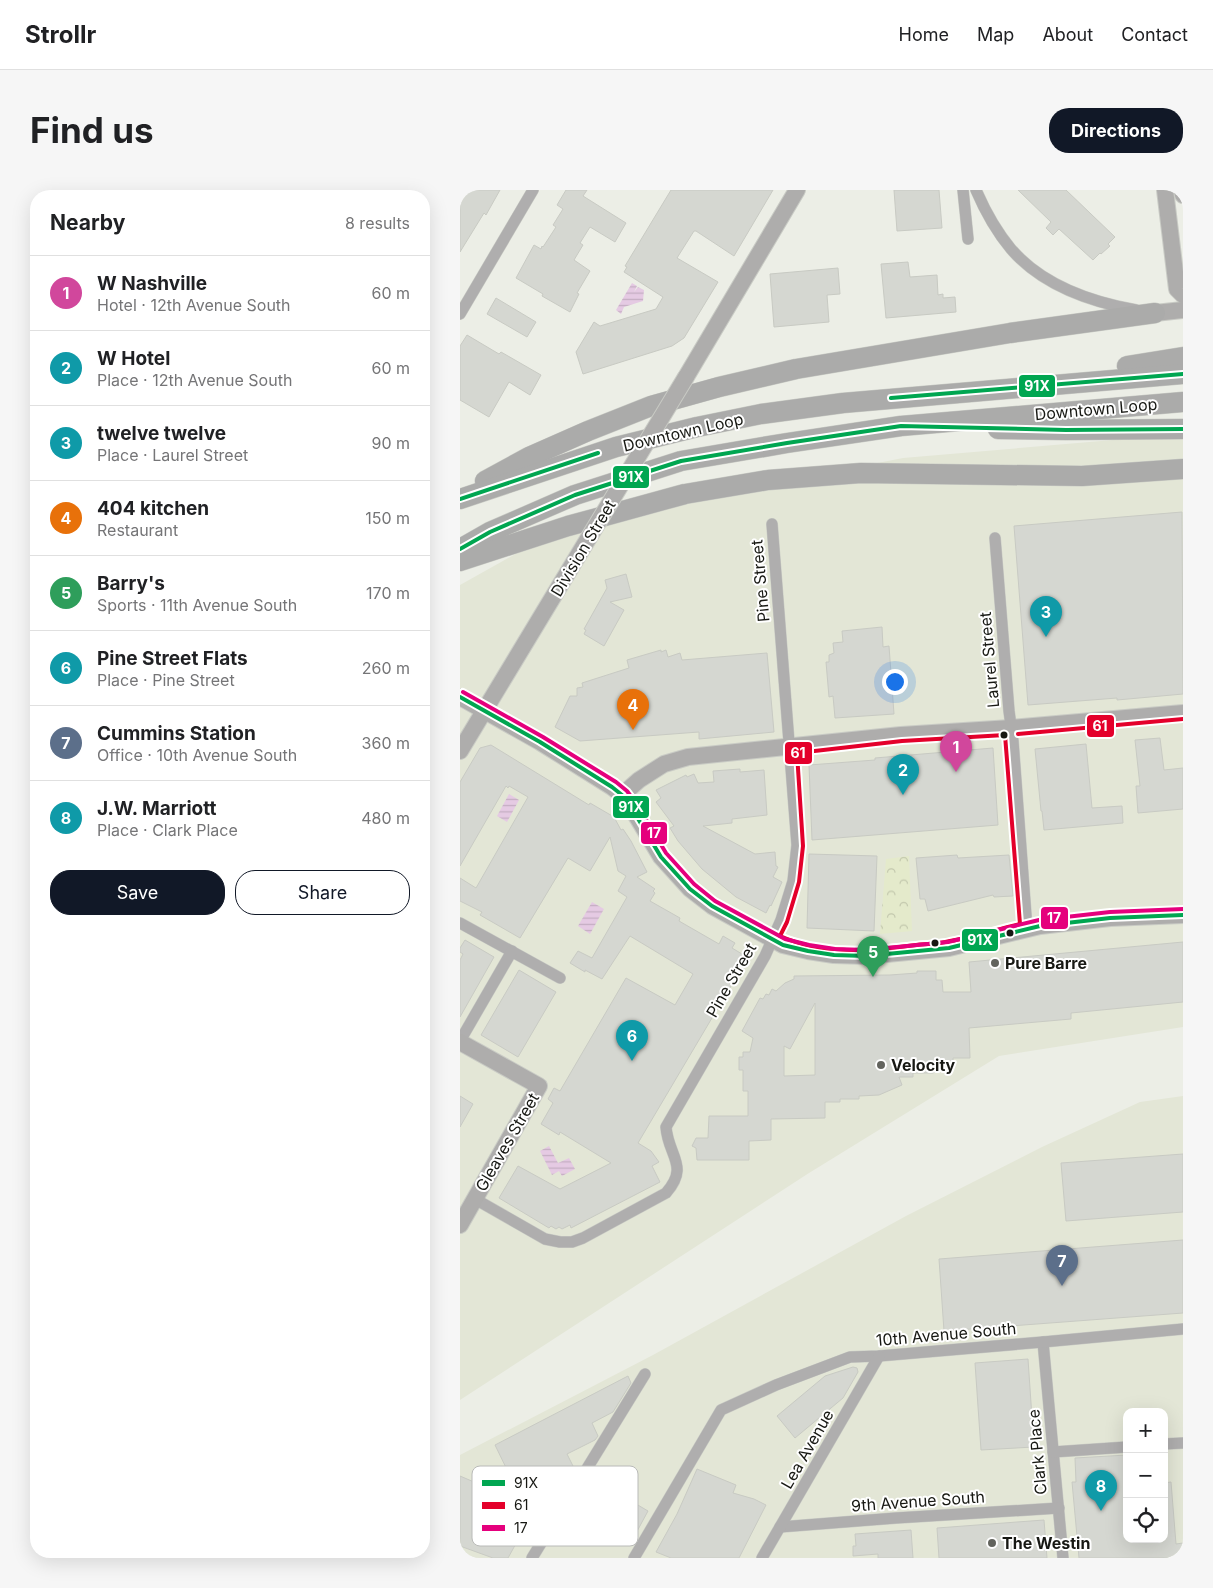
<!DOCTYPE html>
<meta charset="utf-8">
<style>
:root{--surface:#fff;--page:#f6f6f6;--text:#202124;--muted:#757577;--line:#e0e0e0;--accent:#111827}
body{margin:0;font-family:Inter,sans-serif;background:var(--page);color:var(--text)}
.controls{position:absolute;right:15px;bottom:15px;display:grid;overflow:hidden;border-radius:10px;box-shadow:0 5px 20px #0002}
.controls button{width:45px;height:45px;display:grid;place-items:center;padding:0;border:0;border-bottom:1px solid var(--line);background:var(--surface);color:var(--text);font:25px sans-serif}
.you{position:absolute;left:434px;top:491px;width:18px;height:18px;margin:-12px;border:4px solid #fff;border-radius:50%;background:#1a73e8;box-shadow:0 0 0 8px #1a73e833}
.badge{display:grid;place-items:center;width:32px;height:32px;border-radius:50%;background:var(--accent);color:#fff;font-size:16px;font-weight:700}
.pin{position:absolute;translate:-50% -41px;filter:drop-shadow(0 1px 2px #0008)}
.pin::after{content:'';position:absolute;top:26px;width:18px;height:15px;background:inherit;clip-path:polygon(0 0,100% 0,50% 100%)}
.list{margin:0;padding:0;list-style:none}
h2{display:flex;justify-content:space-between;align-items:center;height:65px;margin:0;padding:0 20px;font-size:21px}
h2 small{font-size:16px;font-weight:400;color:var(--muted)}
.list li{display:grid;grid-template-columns:32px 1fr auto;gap:15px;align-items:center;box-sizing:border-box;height:75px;padding:0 20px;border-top:1px solid var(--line)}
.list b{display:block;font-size:19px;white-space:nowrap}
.list p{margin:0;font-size:16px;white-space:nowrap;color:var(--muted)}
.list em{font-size:16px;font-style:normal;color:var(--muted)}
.actions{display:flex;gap:10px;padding:15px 20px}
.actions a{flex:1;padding:11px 0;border:1px solid var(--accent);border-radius:20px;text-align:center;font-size:18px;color:var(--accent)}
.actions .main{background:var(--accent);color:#fff}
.icon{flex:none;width:28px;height:28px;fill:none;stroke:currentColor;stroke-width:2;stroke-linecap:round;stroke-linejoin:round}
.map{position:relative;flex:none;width:723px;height:1368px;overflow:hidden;border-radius:20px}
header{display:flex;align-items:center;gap:30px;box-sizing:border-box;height:70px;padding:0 25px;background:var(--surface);border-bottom:1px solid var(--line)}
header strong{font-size:24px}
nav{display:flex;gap:28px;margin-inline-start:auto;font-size:18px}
.intro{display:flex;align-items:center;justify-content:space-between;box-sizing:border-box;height:120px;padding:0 30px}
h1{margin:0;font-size:35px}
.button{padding:12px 22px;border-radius:20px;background:var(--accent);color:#fff;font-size:18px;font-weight:700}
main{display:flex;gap:30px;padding:0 30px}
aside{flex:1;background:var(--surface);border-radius:20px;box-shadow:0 5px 20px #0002}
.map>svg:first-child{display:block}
.built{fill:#e3e6d6;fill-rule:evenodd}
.park{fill:url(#park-crowns)}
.water{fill:url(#water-rules)}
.building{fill:#d5d7d1;stroke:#c8cac3;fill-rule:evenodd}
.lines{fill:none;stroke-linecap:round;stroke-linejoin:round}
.street-casing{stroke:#c9cbc5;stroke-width:12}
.secondary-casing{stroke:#c9cbc5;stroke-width:18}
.highway-casing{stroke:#c9cbc5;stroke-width:21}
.street{stroke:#afaeae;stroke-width:11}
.secondary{stroke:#aeadac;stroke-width:16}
.highway{stroke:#ababaa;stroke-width:20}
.secondary-bridge-casing{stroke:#c9cbc5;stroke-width:18;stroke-linecap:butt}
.secondary-bridge{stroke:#aeadac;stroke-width:16}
.bus-1-casing{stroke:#fff;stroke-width:8}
.bus-2-casing{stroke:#fff;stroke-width:8}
.bus-3-casing{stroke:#fff;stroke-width:8}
.bus-1{stroke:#00a651;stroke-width:4}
.bus-2{stroke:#e4002b;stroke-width:4}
.bus-3{stroke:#e5007d;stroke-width:4}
.bus-dot{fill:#171813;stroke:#fff;stroke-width:2}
.poi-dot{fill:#62635d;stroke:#fff;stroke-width:2}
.labels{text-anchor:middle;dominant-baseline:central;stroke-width:4;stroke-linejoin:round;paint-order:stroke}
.street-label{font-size:16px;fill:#171813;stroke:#fff}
.poi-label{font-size:16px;font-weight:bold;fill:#171813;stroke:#fff;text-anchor:start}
.key{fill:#fff;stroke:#b9bab8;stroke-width:1}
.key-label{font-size:14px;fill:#171813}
.line-badge{stroke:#fff;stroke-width:2}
.badge-label{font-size:14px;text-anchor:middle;font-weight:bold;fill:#fff}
</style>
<header>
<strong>Strollr</strong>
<nav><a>Home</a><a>Map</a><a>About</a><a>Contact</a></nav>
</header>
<div class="intro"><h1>Find us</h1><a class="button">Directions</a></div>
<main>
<aside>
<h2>Nearby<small>8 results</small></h2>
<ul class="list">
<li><span class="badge" style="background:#d1479c">1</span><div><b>W Nashville</b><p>Hotel · 12th Avenue South</p></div><em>60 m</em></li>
<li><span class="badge" style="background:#0f9aa8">2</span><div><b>W Hotel</b><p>Place · 12th Avenue South</p></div><em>60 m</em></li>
<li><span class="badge" style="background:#0f9aa8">3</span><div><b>twelve twelve</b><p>Place · Laurel Street</p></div><em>90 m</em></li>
<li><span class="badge" style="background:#e8710a">4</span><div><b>404 kitchen</b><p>Restaurant</p></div><em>150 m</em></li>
<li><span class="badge" style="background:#2e9e5b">5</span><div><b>Barry's</b><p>Sports · 11th Avenue South</p></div><em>170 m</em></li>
<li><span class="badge" style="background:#0f9aa8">6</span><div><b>Pine Street Flats</b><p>Place · Pine Street</p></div><em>260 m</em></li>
<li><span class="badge" style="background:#5c6f8a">7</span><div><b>Cummins Station</b><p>Office · 10th Avenue South</p></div><em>360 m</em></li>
<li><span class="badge" style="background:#0f9aa8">8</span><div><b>J.W. Marriott</b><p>Place · Clark Place</p></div><em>480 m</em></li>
</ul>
<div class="actions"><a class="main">Save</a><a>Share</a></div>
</aside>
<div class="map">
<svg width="723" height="1368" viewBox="0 0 723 1368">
<defs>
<pattern id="park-crowns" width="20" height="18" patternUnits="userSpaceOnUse" patternTransform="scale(1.25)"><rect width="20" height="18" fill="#e4eacb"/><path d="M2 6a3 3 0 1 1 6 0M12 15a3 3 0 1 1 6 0" fill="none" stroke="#c3c8ad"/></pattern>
<pattern id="water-rules" width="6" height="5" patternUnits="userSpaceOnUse" patternTransform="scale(1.25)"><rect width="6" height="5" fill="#e5cae3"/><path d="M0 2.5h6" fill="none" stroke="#c4adc2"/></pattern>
</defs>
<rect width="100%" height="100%" fill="#eceee6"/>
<g class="built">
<path d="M723,244V837L539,866L349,983L0,1210V395L109,334L443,268Z"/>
<path d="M723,906V1368H0V1265L193,1165L446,1026L582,957L680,912ZM667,1222H704V1349H667Z"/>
</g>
<path class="park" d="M449,666L452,741L420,744L426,669Z"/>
<g class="water">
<path d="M172,93L177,96L174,102L178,97L184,100L183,111L164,117L161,124L156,120Z"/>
<path d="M49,604L59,610L47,632L37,626Z"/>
<path d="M132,712L144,719L130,744L118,736Z"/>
<path d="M89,956L98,973L109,968L115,979L102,986L99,981L92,985L80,961Z"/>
</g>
<g class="building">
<path d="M0,0H40L26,25L24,23L0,62Z"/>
<path d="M106,0H127L123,6L166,33L155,52L130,37L120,53L123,55L114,70L130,81L117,103L119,104L110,122L82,106L83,104L56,88L74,55L81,59L82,56L83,57L96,37L93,35L103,19L97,15Z"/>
<path d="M211,0H313L274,66L236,41H234L222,60L217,68L258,92L224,148L212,156L123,184L116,162L134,132L140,136L196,119L203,107L164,82L167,77L165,76Z"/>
<path d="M434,0H479L482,38L437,41Z"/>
<path d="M558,0H606L655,47L648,54L650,56L641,64L640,63L633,70L599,39L593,45L586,38L591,32Z"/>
<path d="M448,72L450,87L477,85L478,105L483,104V108L495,107L496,122L426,128L421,74Z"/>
<path d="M378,78L380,104L367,105L369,132L314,137L310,84Z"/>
<path d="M36,108L76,132L67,147L27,124Z"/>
<path d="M7,145L39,164L41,162L81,185L70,205L49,192L29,227L0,210V156Z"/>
<path d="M722,322L723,504L657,510V508L568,515L554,336Z"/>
<path d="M166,384L172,407L150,412L164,420L144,456L124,444L126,440L124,439L147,398L145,390Z"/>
<path d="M422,437L423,457L429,456L434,524L375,528L373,506L369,507L366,472H369V465L374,463L373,453L383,452L382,441Z"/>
<path d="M201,460V462L206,460L208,467L220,463L222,470L307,463L314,542L239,549V542L120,551L95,537L110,506H117V498L123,497L122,493L169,478L167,470Z"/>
<path d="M700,548L704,580L723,578V619L678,623L676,596H680L675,550Z"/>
<path d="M626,554L632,618L662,616L663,633L584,640L582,621H581L575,559Z"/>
<path d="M31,555L129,615L130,613L154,627L161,640L163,639L171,651L187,682L177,687L195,699L193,701L195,703L190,711L220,728L219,731L259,754L263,746L275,753L272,758L287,767L279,780L278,784L178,953L191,961L199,972L192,976L200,992L111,1038L110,1035L102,1039L99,1037L96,1039L91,1036L89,1038L39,1008L58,976L100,999L151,973L100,942L99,945L81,934L93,913L88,909L94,898L100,901L166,788L215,815L233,784L170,746L142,789L125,780V782L110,773L118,761L132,768L167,707L158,701L166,686L158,681L150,647L130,681L108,668L60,748L20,725L22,722L0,711V688L16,698L68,607L49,596L48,598L46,596L0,676V592L20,558Z"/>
<path d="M533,558L538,635L352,650L349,575L415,570V568Z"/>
<path d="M280,579V582L304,580L307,625L272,629V633L243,636L295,664L315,662L316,676L318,677L313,687L322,692L311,716L310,715L306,723L276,707L242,679L218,651L210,638L214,636L196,612L201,608L196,600L226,585L227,587L234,584L238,593L254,592L253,581Z"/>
<path d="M349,664L417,666L414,741L347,738Z"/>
<path d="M497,665L498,668L549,665L553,706L534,707L533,705L468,721L465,709H460L456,668Z"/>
<path d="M5,750L34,767L0,827V770L3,764L0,762V758Z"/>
<path d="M723,752V812L611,823V829L509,838L510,868H493V872L473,883H453V887H439L442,895L419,905L399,906V909H380V912H365V928L311,929V950L289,951V970H237L236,958L232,956L236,948H248L249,926H288V901H283V880H279V867H283V862H290L293,848L282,841L300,808L303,809L306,804L309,805L312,799L316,801L325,793L334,789V786L430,785L457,783V781H476V790H482L483,802H511L509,772ZM355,813V885L324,886V856L330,859Z"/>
<path d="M59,780L96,802L58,867L21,845Z"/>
<path d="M0,906L13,914L0,937Z"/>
<path d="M723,964V1022L606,1031L601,973Z"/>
<path d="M723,1050V1123L484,1141L479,1069Z"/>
<path d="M568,1169L574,1257L521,1260L515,1173Z"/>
<path d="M393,1177L397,1178L398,1182L383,1208L335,1248L317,1226L365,1186Z"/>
<path d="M168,1186L171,1193L153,1222L132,1233L138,1246L135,1250L107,1264L114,1278L74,1299L84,1303L48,1368H33L0,1356V1286L28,1298L36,1283L52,1290L35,1255Z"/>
<path d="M667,1265V1349H704V1293L711,1292L716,1354L723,1353V1368H619L612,1292H616L615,1268Z"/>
<path d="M237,1279L276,1295L273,1303L294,1309L306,1315L279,1368H211L196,1362L217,1324Z"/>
<path d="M132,1288L188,1321L175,1345L118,1313Z"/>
<path d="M584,1330L587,1368H479L477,1338Z"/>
<path d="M451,1340L453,1368H418V1364L393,1366V1356H396L395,1344Z"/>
</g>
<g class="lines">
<g class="street-casing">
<g id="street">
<path d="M503,0L508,49"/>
<path d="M516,0C525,21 536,41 551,59C582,95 631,112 676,120"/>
<path d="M0,124L73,0"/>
<path d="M535,348L549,521L553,551L567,739"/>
<path d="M0,733L100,788"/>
<path d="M0,851L52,761"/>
<path d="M15,1009L85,1049L100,1052H112L123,1048L206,1003C230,976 208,966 206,937L305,766L321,730L333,691L337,655L312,334"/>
<path d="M583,1152L603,1368"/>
<path d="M704,1254L723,1253"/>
<path d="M593,1262L667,1257"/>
<path d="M320,1337L436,1328L599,1318"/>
<path d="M72,1368L185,1184"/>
<path d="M174,1368L261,1220L316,1195L390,1167L419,1166L583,1152L723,1139"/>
<path d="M302,1368L419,1166"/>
</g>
</g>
<g class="secondary-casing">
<g id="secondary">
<path d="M705,0L717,99L723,105"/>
<path d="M722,0L723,5"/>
<path d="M695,123L723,120"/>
<path d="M226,187L337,0"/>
<path d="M0,507L80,552L152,597L162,605L171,617L201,667L230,699L252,716L323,755L348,761L374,765L406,766L489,758L580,736L650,728L723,725"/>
<path d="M0,561L128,349"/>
<path d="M162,605L179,590L204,574L228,567L441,545L551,538L723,523"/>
<path d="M0,852L79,896L0,1035"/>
</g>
</g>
<g class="highway-casing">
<g id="highway">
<path d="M667,176L723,167"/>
<path d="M538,239L606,240L723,239"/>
<path d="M25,291L69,267L128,241L191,216L259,197L336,179L550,143L695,123"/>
<path d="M0,309L156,257L237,237L301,224L383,213L723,184"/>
<path d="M0,359L30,342L115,305L221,271L327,253L441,236L723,212"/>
<path d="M0,371L108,336L225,304L308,290L401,283L622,286L723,279"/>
</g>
</g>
<use href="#street" class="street"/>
<use href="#secondary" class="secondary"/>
<use href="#highway" class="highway"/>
<g class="secondary-bridge-casing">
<path id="secondary-bridge" d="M128,349L226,187"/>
</g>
<use href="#secondary-bridge" class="secondary-bridge"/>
<g class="bus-1-casing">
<g id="bus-1">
<path d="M431,208L723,184"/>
<path d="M0,309L138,263"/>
<path d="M0,359L30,342L115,305L221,271L327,253L441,236L606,240L723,239"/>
<path d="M0,507L80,552L152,597L162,605L171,617L201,667L230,699L252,716L323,755L348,761L374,765L406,766L489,758L580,736L650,728L723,725"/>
</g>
</g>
<g class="bus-2-casing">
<g id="bus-2">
<path d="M558,544L723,529"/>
<path d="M545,545L560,734C537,739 514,747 490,751C479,754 467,754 456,755C411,761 362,765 320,746L327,732L339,692L343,656L337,563L442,551Z"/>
</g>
</g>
<g class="bus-3-casing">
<path id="bus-3" d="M3,502L83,547L156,592L167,601L176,613L206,663L234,694L255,711L325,749L349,755L375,759L406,760L488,752L579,730L650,722L723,719"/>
</g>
<use href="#bus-1" class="bus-1"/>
<use href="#bus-2" class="bus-2"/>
<use href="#bus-3" class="bus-3"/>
</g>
<g class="bus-dot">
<circle cx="544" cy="545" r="4.5"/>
<circle cx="550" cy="743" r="4.5"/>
<circle cx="475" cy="753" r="4.5"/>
</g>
<g class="poi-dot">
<circle cx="535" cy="773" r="5"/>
<circle cx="421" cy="875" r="5"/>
<circle cx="532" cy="1353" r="5"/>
</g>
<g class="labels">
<g class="street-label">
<text transform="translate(636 219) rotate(-5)">Downtown Loop</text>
<text transform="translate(223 242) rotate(-13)">Downtown Loop</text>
<text transform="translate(123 358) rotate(-59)">Division Street</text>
<text transform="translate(300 391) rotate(-95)">Pine Street</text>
<text transform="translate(529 470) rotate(-95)">Laurel Street</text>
<text transform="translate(271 790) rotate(-60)">Pine Street</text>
<text transform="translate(47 952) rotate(-60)">Gleaves Street</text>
<text transform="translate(486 1144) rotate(-5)">10th Avenue South</text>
<text transform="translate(347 1259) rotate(-60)">Lea Avenue</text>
<text transform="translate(577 1262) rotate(-95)">Clark Place</text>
<text transform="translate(458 1311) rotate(-4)">9th Avenue South</text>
</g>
<g class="poi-label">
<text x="545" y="773">Pure Barre</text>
<text x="431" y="875">Velocity</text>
<text x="542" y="1353">The Westin</text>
</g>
</g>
<rect x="12" y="1276" width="166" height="80" rx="8" class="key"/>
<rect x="22" y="1290" width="23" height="6" fill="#00a651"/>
<rect x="22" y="1312" width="23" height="7" fill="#e4002b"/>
<rect x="22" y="1335" width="23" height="6" fill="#e5007d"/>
<g class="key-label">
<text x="54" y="1298">91X</text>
<text x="54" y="1320">61</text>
<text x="54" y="1343">17</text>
</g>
<g class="line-badge">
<rect x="558" y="184" width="38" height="24" rx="5" fill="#00a651"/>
<rect x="152" y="275" width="38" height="24" rx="5" fill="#00a651"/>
<rect x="626" y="524" width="29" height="24" rx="5" fill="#e4002b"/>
<rect x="324" y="551" width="29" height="24" rx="5" fill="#e4002b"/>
<rect x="152" y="605" width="38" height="24" rx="5" fill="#00a651"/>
<rect x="180" y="631" width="28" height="24" rx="5" fill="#e5007d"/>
<rect x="580" y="716" width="29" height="24" rx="5" fill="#e5007d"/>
<rect x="501" y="738" width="38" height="24" rx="5" fill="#00a651"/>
</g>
<g class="badge-label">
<text x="577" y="201">91X</text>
<text x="171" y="292">91X</text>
<text x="640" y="541">61</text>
<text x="338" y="568">61</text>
<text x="171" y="622">91X</text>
<text x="194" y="648">17</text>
<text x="594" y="733">17</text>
<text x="520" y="755">91X</text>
</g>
</svg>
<div class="controls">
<button>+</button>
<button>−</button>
<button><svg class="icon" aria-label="locate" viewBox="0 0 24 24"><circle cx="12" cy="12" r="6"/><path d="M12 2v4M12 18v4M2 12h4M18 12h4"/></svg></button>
</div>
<div class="you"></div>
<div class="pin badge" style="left:496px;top:582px;background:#d1479c">1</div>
<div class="pin badge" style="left:443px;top:605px;background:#0f9aa8">2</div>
<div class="pin badge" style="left:586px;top:447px;background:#0f9aa8">3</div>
<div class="pin badge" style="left:173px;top:540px;background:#e8710a">4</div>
<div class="pin badge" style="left:413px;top:787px;background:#2e9e5b">5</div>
<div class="pin badge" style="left:172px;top:871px;background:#0f9aa8">6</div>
<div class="pin badge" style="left:602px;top:1096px;background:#5c6f8a">7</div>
<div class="pin badge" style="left:641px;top:1321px;background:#0f9aa8">8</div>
</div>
</main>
